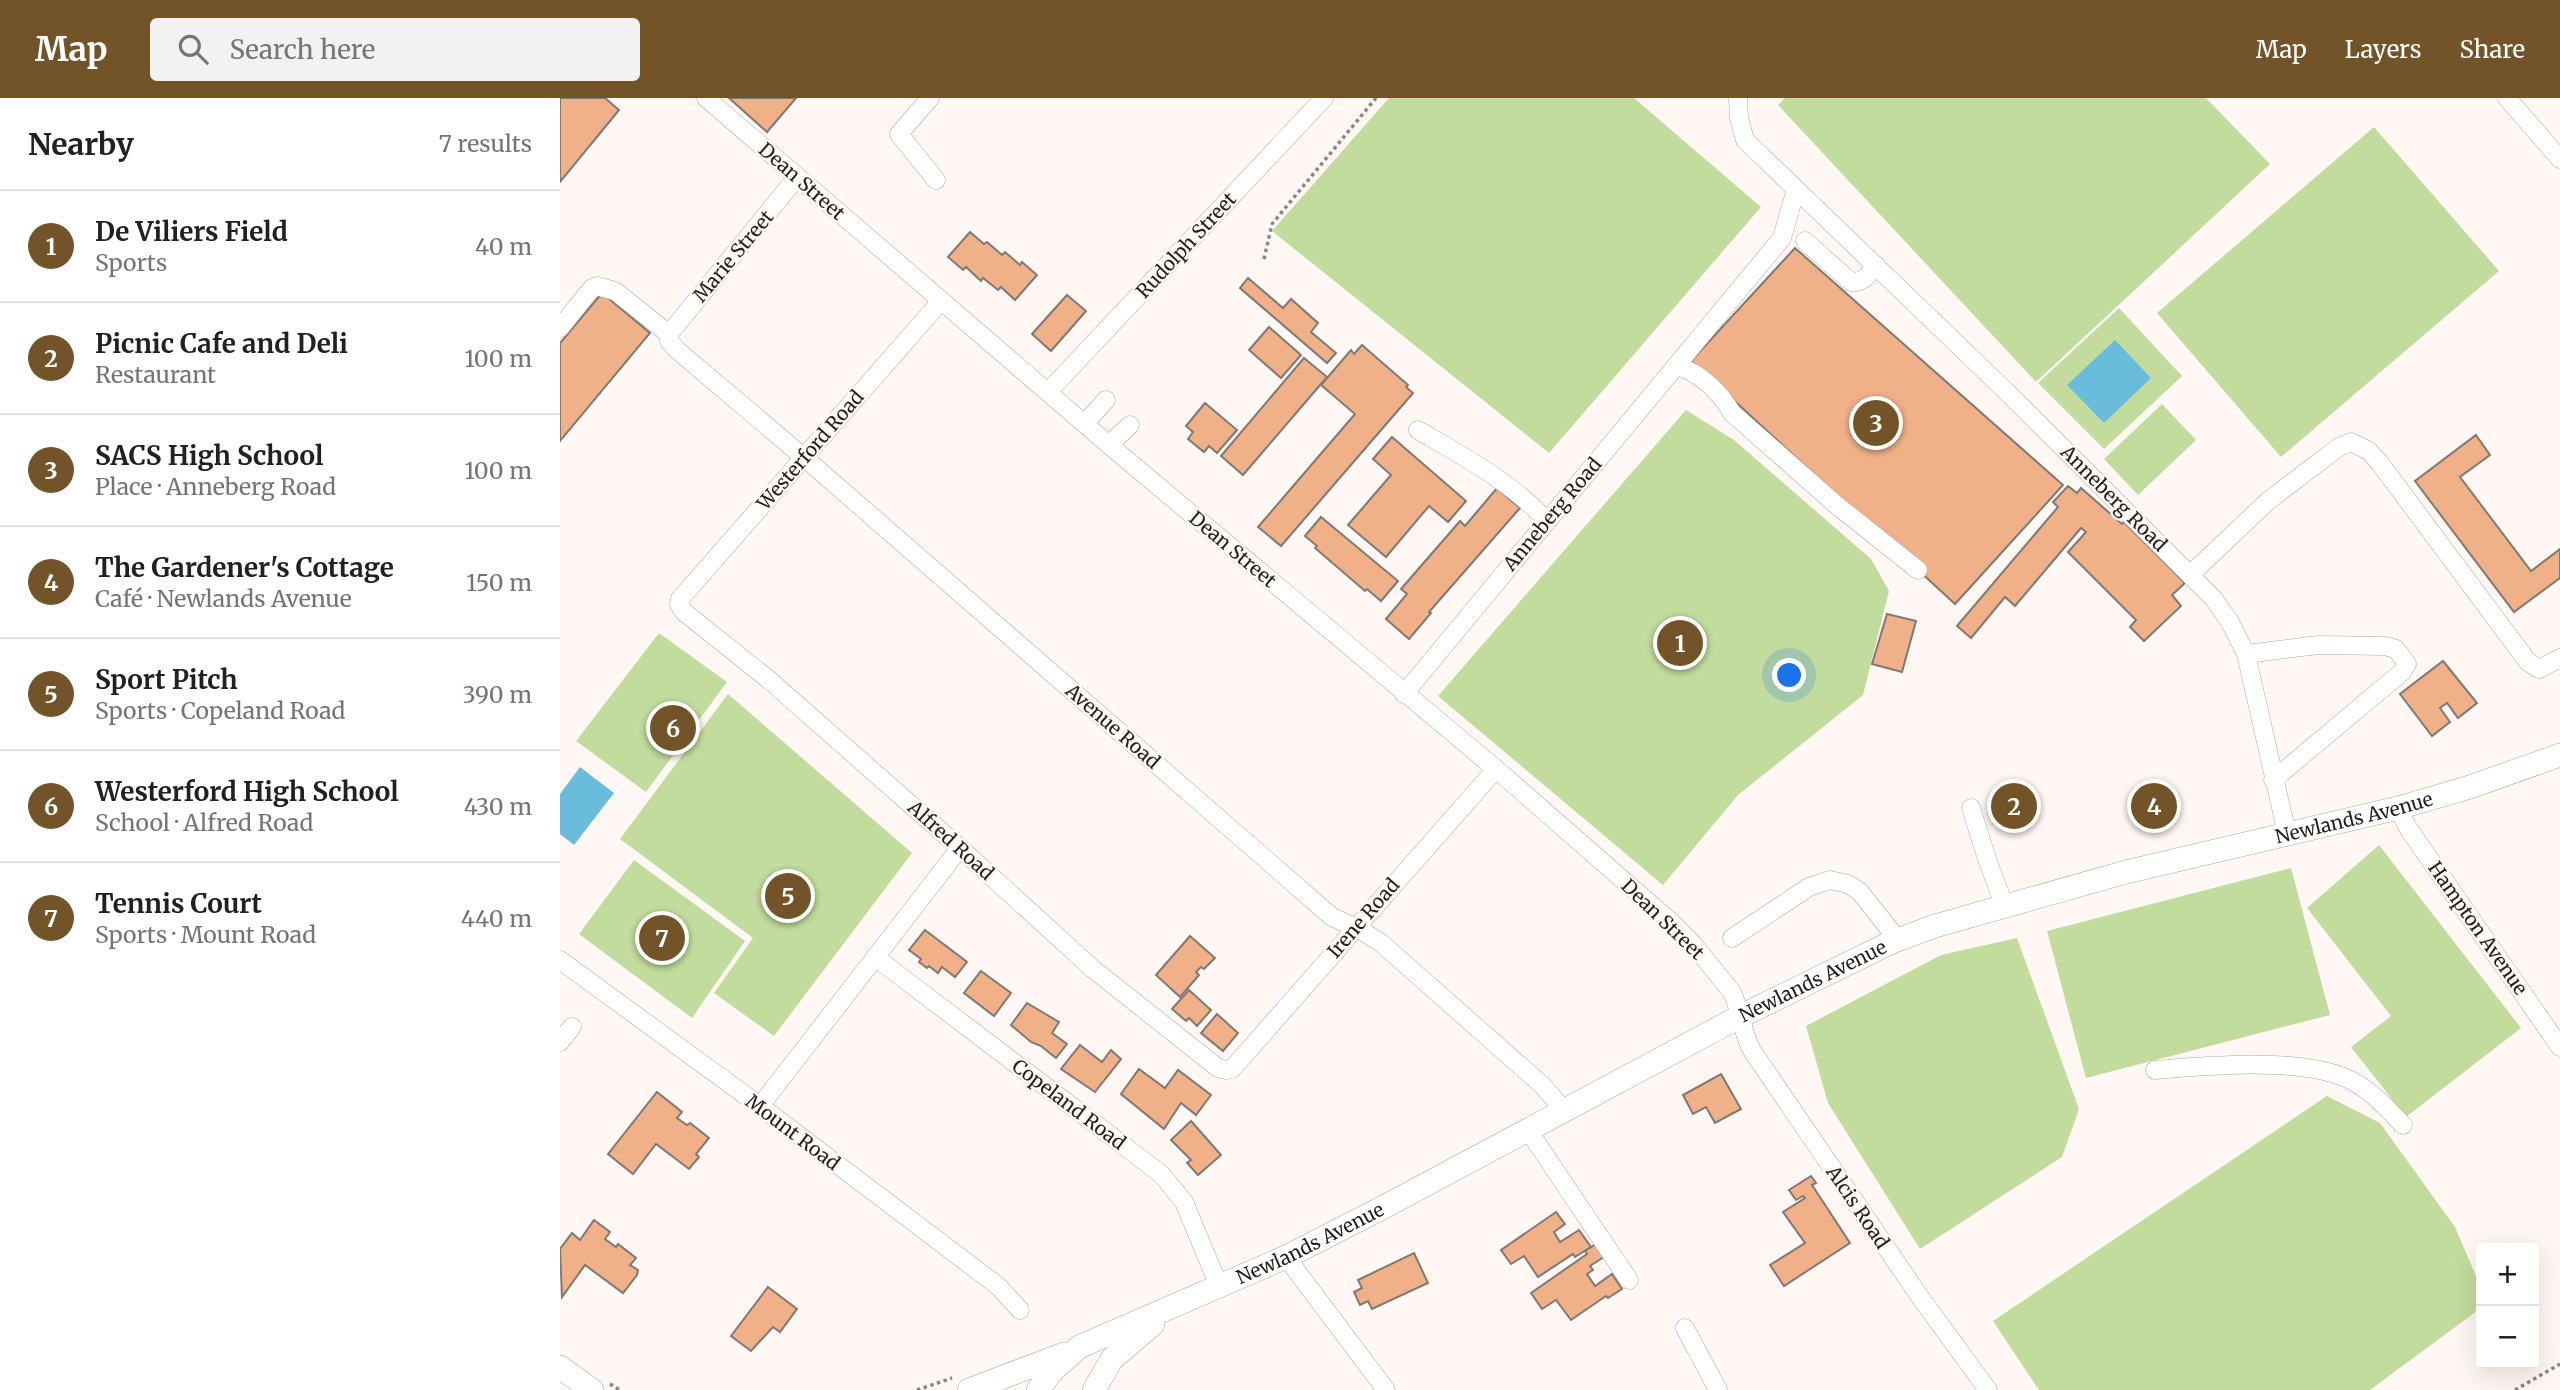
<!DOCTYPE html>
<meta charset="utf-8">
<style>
:root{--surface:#fff;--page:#f2f2f2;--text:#202124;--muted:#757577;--line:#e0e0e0;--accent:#725428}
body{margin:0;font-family:Merriweather,serif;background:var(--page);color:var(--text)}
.controls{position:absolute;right:21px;bottom:21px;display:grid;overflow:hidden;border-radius:7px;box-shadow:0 7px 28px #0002}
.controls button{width:63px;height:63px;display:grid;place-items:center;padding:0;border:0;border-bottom:2px solid var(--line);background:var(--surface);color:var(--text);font:35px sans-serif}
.you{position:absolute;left:1230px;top:578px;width:24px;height:24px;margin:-18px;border:5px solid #fff;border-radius:50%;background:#1a73e8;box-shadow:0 0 0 10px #1a73e833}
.badge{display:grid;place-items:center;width:46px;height:46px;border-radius:50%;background:var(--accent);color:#fff;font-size:23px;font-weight:700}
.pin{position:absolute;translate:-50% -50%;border:4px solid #fff;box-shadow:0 2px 7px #0006}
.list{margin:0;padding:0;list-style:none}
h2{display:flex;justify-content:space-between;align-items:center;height:91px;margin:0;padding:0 28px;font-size:30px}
h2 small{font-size:23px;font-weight:400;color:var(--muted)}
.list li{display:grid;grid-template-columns:46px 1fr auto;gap:21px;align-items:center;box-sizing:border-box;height:112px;padding:0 28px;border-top:2px solid var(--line)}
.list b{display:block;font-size:26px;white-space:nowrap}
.list p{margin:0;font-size:23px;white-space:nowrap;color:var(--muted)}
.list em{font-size:23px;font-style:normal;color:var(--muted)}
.icon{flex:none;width:38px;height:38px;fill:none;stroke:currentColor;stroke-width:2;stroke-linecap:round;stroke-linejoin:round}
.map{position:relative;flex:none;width:2000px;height:1292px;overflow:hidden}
header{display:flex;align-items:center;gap:42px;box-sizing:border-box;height:98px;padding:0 35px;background:var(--accent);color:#fff}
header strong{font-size:33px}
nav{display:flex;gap:38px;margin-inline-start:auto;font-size:24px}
.search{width:490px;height:63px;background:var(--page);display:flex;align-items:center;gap:18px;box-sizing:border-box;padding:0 24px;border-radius:7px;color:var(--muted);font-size:26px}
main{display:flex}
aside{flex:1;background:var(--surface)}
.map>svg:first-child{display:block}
.green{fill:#c2dc9d}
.water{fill:#6abcdc}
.building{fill:#f0b189;stroke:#7f7873;stroke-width:2}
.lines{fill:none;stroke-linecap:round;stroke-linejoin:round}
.minor-casing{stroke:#aea6a1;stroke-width:19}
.major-casing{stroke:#aea6a1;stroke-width:24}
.path{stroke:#8b8683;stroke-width:3.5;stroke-dasharray:3.5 3.5;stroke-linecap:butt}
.minor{stroke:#fff;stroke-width:18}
.major{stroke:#fff;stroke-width:23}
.labels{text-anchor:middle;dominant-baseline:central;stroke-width:5;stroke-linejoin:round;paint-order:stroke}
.street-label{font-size:19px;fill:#221f1d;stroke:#fef7f3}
</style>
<header>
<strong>Map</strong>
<div class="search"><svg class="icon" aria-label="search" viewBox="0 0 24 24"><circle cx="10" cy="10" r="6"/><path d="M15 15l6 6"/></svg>Search here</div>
<nav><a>Map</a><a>Layers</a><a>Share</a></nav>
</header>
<main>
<aside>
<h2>Nearby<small>7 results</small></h2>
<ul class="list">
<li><span class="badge">1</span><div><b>De Viliers Field</b><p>Sports</p></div><em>40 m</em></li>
<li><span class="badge">2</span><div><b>Picnic Cafe and Deli</b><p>Restaurant</p></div><em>100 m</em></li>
<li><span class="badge">3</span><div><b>SACS High School</b><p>Place · Anneberg Road</p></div><em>100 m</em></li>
<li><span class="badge">4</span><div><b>The Gardener's Cottage</b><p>Café · Newlands Avenue</p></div><em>150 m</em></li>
<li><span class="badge">5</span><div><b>Sport Pitch</b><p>Sports · Copeland Road</p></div><em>390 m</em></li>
<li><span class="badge">6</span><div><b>Westerford High School</b><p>School · Alfred Road</p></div><em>430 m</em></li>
<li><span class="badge">7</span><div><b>Tennis Court</b><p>Sports · Mount Road</p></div><em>440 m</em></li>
</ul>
</aside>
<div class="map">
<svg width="2000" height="1292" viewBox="0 0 2000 1292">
<rect width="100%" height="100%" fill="#fef7f3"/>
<g class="green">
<path d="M829,0H1074L1201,109L989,355L712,133Z"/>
<path d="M1225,0H1646L1710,66L1476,284L1218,7Z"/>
<path d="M1814,29L1939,173L1721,359L1597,215Z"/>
<path d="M1559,210L1622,278L1544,351L1478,285Z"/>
<path d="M1602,306L1636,342L1578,397L1544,361Z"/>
<path d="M1126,312L1174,342L1311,461L1329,493L1303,597L1178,697L1103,787L878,598Z"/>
<path d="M99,535L167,584L86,694L16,643Z"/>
<path d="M168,596L352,755L214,938L154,895L193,840L60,741Z"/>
<path d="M1819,747L1961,930L1846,1019L1791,949L1831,918L1747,810Z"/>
<path d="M74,762L185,843L132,920L19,836Z"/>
<path d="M1731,770L1770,917L1526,980L1487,833Z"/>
<path d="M1457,840L1519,1011L1502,1059L1360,1151L1268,1005L1246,928L1381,857Z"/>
<path d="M1767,998L1820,1025L1895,1129L1921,1190V1210L1810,1292H1479L1433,1223Z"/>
</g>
<g class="water">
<path d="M1555,242L1591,280L1544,325L1507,287Z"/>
<path d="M20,669L54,695L14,747L0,736V696Z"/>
</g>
<g class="building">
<path d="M0,0H45L59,12L0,84Z"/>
<path d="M169,0H236L207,34Z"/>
<path d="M410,134L424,146L427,144L442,157L445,154L460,167L462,164L477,177L455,202L441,189L438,192L423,180L421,183L406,169L403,172L388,159Z"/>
<path d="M1235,150L1503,387L1395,506L1131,263Z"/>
<path d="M688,180L723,210L731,201L758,225L751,234L776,255L767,265L680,190Z"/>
<path d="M42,195L90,235L0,343V245Z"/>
<path d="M507,197L526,213L491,253L472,236Z"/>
<path d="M709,229L741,257L721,280L689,252Z"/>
<path d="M802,247L848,287L846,289L853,295L721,448L698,429L795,316L761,287L791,252L794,256Z"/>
<path d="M744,260L767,279L683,377L661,358Z"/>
<path d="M645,305L677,332L657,355L649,348L644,354L628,341L633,334L626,328Z"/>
<path d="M1916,337L1930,357L1900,379L1971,473L2000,451V480L1954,514L1855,383Z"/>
<path d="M832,339L906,403L888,424L869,408L826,459L788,427L831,377L813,361Z"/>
<path d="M1508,388L1517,395L1521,390L1562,426L1564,424L1625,485L1612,497L1621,508L1584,543L1570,529L1576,522L1508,454L1526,434L1521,430L1455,508L1445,499L1411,540L1397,528L1498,409L1493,404Z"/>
<path d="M937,390L960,410L869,514L871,515L849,541L826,521L847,496L841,491L900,423L905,428Z"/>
<path d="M761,419L838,483L821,503L807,491L805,493L755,450L757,448L745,438Z"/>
<path d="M1327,516L1356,523L1342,574L1312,566Z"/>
<path d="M1883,563L1917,605L1898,620L1887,605L1880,610L1890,624L1872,638L1840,596Z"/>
<path d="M365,832L407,864L395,879L382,869L378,875L369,868L367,870L359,864L361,861L349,852Z"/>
<path d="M630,838L655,860L644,871L641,869L636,874L639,877L620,899L596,877Z"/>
<path d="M421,873L451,895L434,918L404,895Z"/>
<path d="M629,892L651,912L637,928L629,920L626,923L612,911Z"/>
<path d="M467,905L499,924L492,935L507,946L496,960L481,948L471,944L451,927Z"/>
<path d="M657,916L678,935L663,953L641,935Z"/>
<path d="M520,947L542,964L551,952L561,961L535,994L501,971Z"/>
<path d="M579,971L605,990L618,972L651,997L636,1017L621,1005L604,1031L561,996Z"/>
<path d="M1161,976L1181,1011L1155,1025L1146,1009L1133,1016L1123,997Z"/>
<path d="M97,994L122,1014L117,1020L127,1027L130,1025L149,1040L136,1056L139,1059L129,1071L96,1046L73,1076L48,1056Z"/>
<path d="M631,1023L661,1057L638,1077L627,1065L631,1062L611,1042Z"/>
<path d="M1251,1078L1256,1085L1252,1087L1290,1145L1224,1188L1210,1167L1245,1145L1223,1114L1245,1100L1243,1098L1236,1102L1229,1092Z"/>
<path d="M996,1114L1005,1126L994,1134L1000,1144L1019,1132L1031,1149L1015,1159L1013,1156L978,1179L964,1158L951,1166L941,1152Z"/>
<path d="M34,1122L50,1134L45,1141L56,1149L58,1146L76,1160L70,1167L78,1172L77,1177L63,1195L25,1167L2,1199L0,1151L12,1135L20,1142Z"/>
<path d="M1036,1146L1044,1159L1030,1168L1033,1172L1027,1176L1035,1188L1052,1176L1062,1191L1048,1200L1046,1198L1011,1222L996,1202L982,1211L971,1195L1027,1156L1025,1153Z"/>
<path d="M854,1155L868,1185L812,1211L808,1203L800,1207L794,1194L802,1190L798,1182Z"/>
<path d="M208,1189L237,1211L220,1234L213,1229L191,1253L171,1238Z"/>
</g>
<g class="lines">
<g class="minor-casing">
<g id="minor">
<path d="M146,0L549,347L936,671L1111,824L1133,846L1171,893C1182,912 1181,935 1193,954L1360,1199L1428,1292"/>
<path d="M370,0L339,36L376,82"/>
<path d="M1178,0L1179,20L1185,42L1454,301L1653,500L1670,524L1686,556L1727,736"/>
<path d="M1947,0L2000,61"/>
<path d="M1245,143L1291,184C1304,185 1309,176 1316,167"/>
<path d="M381,203L120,501L119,506L124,514L208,581L400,750L533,871L658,970L666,972L672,971L936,671"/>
<path d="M0,230L32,190L37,188L55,193L109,236"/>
<path d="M109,236V243L117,252L254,368L772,819L801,832L821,845L982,987L1004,1012"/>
<path d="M109,236L237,79"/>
<path d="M1118,268C1141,276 1160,294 1172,315L1274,405L1358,472"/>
<path d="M488,294L764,0"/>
<path d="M525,325L546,302"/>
<path d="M858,332C904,359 950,383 986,422"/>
<path d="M549,347L570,327"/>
<path d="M1631,476L1708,403L1779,349L1791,344L1809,353L1819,364L1968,564L1979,571L2000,560"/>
<path d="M1686,556L1758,547L1825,548L1836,551L1847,566L1842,574L1713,682"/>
<path d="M844,596L1222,140L1236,91"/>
<path d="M1411,710L1428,764L1445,809"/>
<path d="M1838,710L1848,730L2000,949"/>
<path d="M1172,840L1249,789L1270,782L1288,786L1300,794L1338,842"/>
<path d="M315,859L601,1076L624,1104L659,1188"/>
<path d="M0,862L200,1008L438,1188L460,1212"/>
<path d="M0,944L12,929"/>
<path d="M1595,972C1646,968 1739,959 1786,980C1809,990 1826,1009 1843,1027"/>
<path d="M200,1008L400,750"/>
<path d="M968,1032L1069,1182"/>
<path d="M726,1159L826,1292"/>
<path d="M1125,1230L1158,1292"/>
</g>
</g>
<g class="major-casing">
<g id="major">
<path d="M0,1269L32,1292"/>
<path d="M409,1292L504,1256"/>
<path id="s1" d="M478,1292L492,1273L519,1249L726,1159L822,1110L1179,919L1332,844L1375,828L1566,774L1838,710L1910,689L2000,657"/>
<path d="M534,1292L552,1261L593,1226"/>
</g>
</g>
<g class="path">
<path d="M704,161L712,126L816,0"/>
<path d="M50,1286L60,1292"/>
<path d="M357,1292L392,1280"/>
<path d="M1955,1292L2000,1266"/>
</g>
<use href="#minor" class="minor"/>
<use href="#major" class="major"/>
</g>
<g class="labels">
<g class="street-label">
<text transform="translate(242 83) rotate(41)">Dean Street</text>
<text transform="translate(626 147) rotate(-47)">Rudolph Street</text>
<text transform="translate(173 158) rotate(-50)">Marie Street</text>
<text transform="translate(250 352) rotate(-49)">Westerford Road</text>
<text transform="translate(1554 400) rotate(45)">Anneberg Road</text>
<text transform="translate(992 416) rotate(-50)">Anneberg Road</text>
<text transform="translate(673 451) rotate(40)">Dean Street</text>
<text transform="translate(553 628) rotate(41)">Avenue Road</text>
<text stroke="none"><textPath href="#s1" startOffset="1447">Newlands Avenue</textPath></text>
<text transform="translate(391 742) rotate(42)">Alfred Road</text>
<text transform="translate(803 820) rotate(-49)">Irene Road</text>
<text transform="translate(1103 821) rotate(44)">Dean Street</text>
<text transform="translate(1918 830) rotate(55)">Hampton Avenue</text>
<text stroke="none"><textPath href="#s1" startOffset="880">Newlands Avenue</textPath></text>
<text transform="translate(509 1006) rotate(37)">Copeland Road</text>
<text transform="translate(233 1034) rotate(37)">Mount Road</text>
<text transform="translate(1298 1109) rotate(56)">Alcis Road</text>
<text stroke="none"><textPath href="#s1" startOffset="313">Newlands Avenue</textPath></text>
</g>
</g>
</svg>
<div class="controls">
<button>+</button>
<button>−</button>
</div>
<div class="you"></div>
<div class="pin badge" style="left:1120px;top:545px">1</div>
<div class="pin badge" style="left:1454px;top:708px">2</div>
<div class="pin badge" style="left:1316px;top:325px">3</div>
<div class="pin badge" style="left:1594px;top:708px">4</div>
<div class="pin badge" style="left:228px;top:798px">5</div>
<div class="pin badge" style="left:113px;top:630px">6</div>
<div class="pin badge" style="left:102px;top:840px">7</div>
</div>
</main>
